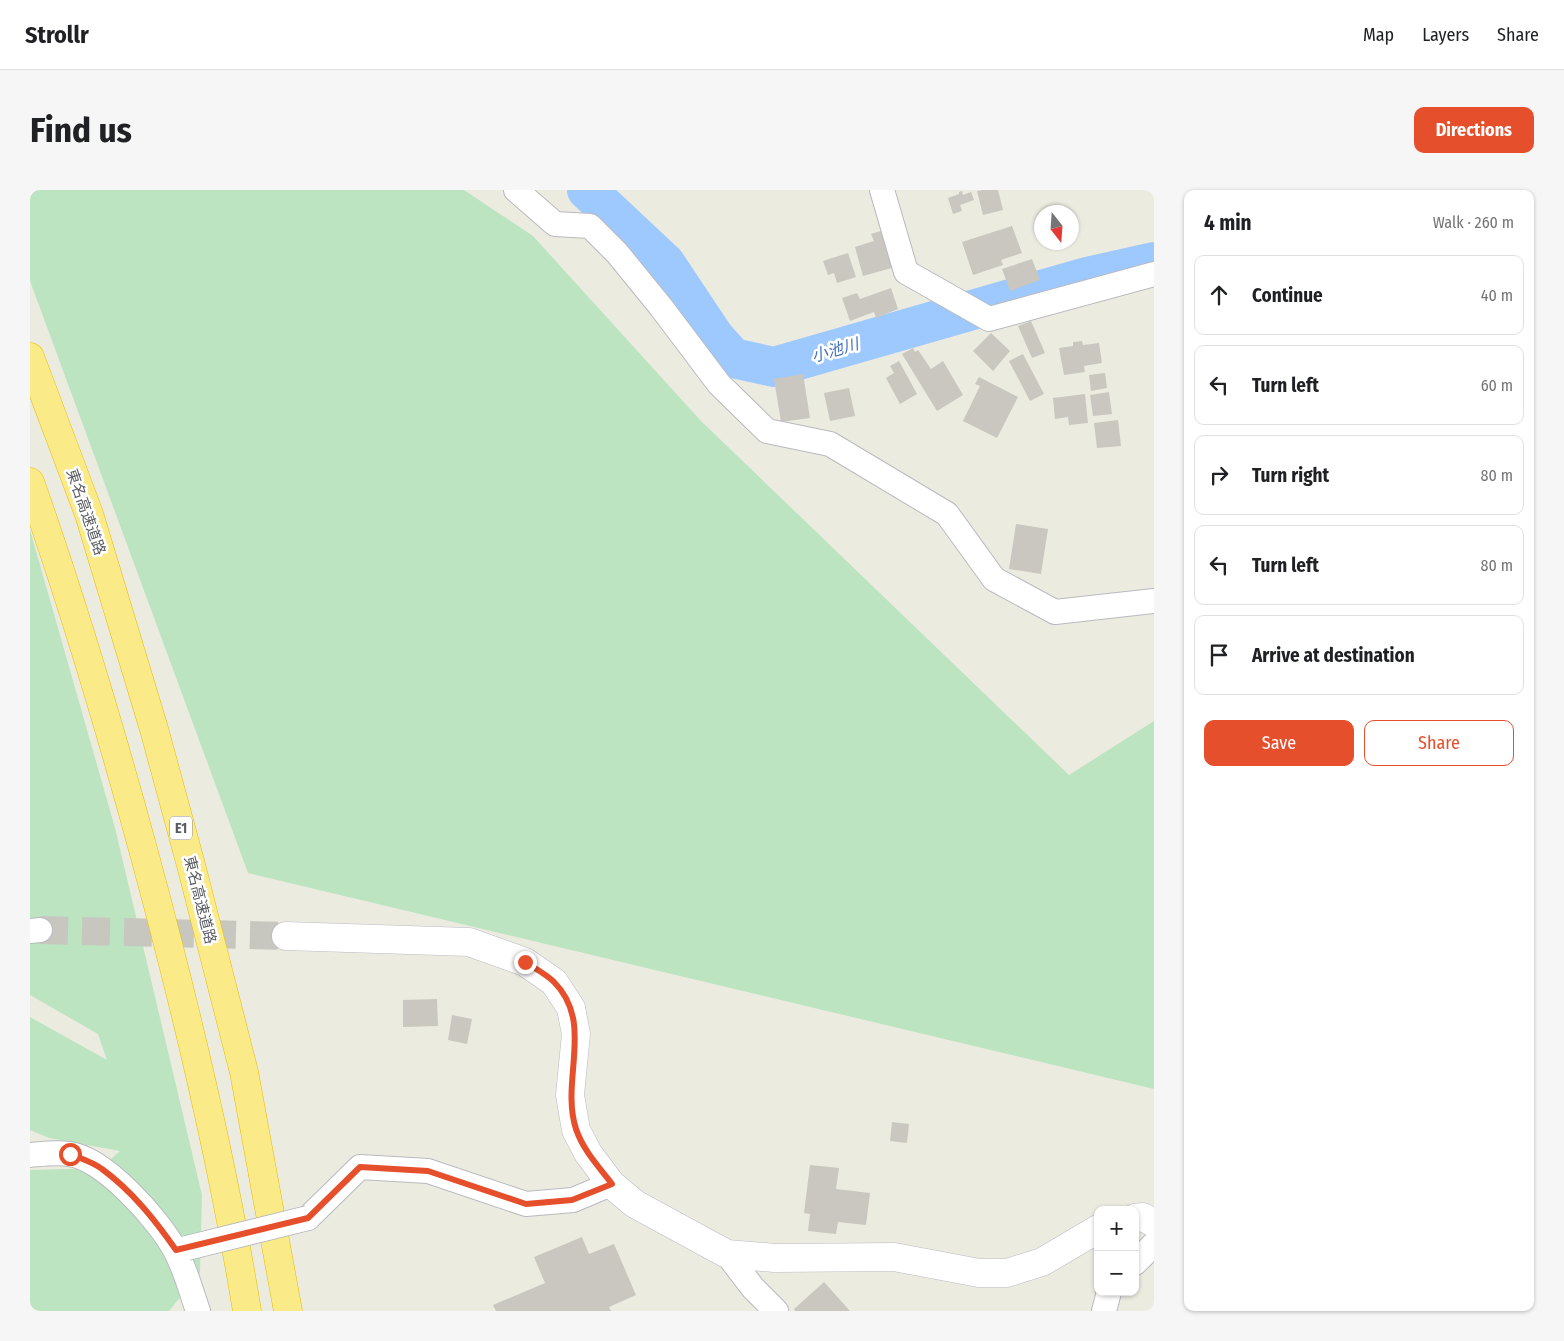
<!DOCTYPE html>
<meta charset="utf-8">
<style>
:root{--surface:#fff;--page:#f6f6f6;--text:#202124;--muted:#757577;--line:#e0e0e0;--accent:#e64f2c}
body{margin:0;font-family:"Fira Sans Condensed","Noto Sans JP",sans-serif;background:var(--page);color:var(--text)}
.controls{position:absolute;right:15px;bottom:15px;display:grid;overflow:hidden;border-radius:10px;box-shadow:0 1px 4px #0004}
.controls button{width:45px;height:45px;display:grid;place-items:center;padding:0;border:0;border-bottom:1px solid var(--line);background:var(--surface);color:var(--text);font:25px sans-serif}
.compass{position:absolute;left:1004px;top:15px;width:45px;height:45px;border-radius:50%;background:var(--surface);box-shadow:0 1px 4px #0004;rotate:163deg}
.stop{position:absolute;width:15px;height:15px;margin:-11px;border:4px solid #e64f2c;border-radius:50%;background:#fff}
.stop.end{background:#e64f2c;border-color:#fff;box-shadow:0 1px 5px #0008}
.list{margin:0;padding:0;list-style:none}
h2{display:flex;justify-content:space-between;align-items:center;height:65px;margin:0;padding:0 20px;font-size:21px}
h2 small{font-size:16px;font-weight:400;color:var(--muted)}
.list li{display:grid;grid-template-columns:32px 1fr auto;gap:15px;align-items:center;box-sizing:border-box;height:80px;margin:0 10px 10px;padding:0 10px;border:1px solid var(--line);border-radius:10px}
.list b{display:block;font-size:19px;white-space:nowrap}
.list em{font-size:16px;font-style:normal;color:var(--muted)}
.actions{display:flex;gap:10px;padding:15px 20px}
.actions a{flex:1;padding:11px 0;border:1px solid var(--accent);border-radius:10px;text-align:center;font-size:18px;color:var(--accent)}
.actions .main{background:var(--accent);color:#fff}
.icon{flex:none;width:28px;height:28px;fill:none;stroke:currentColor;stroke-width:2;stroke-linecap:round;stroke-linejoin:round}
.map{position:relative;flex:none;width:1124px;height:1121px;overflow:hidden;border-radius:10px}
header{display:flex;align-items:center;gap:30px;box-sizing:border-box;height:70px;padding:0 25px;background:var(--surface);border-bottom:1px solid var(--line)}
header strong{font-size:24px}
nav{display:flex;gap:28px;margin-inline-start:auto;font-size:18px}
.intro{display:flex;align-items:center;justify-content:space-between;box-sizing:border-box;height:120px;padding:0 30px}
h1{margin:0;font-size:35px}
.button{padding:12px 22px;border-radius:10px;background:var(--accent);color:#fff;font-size:18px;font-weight:700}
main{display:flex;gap:30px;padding:0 30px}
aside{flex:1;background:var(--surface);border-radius:10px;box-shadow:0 1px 4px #0004}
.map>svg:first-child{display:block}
.green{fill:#bce4c1}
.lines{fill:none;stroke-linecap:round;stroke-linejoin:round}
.river{stroke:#9ec9fe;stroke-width:40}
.building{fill:#c9c7bf}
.secondary-tunnel{stroke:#c7c7c0;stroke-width:28;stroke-dasharray:28 14;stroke-linecap:butt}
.street-casing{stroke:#b8babf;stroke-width:26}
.secondary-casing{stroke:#b9bbc2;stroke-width:29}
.highway-casing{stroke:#e9ba03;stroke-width:29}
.street{stroke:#fff;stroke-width:24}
.secondary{stroke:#fff;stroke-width:28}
.highway{stroke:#fbeb88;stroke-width:28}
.street-bridge-casing{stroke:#b8babf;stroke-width:26;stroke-linecap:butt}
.street-bridge{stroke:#fff;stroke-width:24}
.route{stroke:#e64f2c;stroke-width:6}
.labels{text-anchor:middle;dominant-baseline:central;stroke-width:5;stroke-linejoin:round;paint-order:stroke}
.shield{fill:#fff;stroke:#8b8d90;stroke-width:1}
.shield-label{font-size:14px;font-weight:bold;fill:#595c61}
.street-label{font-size:15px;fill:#595c61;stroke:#fff}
.water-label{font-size:16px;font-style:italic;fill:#4271c0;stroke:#fff}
</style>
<header>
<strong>Strollr</strong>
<nav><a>Map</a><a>Layers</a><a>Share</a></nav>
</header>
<div class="intro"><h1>Find us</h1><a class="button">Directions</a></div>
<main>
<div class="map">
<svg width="1124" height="1121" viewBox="0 0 1124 1121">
<rect width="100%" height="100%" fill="#ecebe0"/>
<g class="green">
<path d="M0,0H434L503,46L671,231L1039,585L1124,531V899L218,683L0,91Z"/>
<path d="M0,340L85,638L172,1005L170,1083L139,1121H0V980L71,978L90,961L19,948L0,940V827L77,870L68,844L0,805Z"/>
</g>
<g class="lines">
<path class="river" d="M557,0L635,73L685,148L703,168L744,177L1057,87L1124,72"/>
</g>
<g class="building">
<path d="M953,0H968L973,20L953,25L947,1Z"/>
<path d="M932,1L933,5L941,2L944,10L930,15L932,21L923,24L918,8L929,4V2Z"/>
<path d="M982,36L992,63L971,70L973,75L943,85L932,52Z"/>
<path d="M854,40L865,77L833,86L825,57L844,51L841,44Z"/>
<path d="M818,63L826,87L807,93L804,83L798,85L793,71Z"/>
<path d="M1002,69L1010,90L980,101L972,79Z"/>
<path d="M861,98L868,119L846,128L844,122L820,131L812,108L827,103L830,109Z"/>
<path d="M1001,131L1015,163L1002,168L988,136Z"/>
<path d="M961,143L980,161L963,181L943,161Z"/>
<path d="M1052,151L1053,155L1069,153L1072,173L1054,176L1055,182L1034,185L1029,158L1043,156V152Z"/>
<path d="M883,158L885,162L888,160L901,179L913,171L933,205L907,221L872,164Z"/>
<path d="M993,164L1014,204L1000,211L979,171Z"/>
<path d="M869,171L887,204L870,214L856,188L864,183L860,176Z"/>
<path d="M1075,183L1077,198L1061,201L1059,185Z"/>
<path d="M773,184L780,228L751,232L744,189Z"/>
<path d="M949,187L988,207L967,248L933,231L950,196L945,194Z"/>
<path d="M819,198L825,226L800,231L794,203Z"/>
<path d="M1079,202L1082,224L1063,226L1060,205Z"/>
<path d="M1055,204L1058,233L1039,235L1038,227L1025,229L1023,208Z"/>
<path d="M1088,230L1091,256L1067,258L1064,233Z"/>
<path d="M986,334L1018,339L1011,384L979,379Z"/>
<path d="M407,809L408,836L373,837V810Z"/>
<path d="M422,825L442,829L437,854L418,850Z"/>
<path d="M862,932L879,934L877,953L860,951Z"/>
<path d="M780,975L809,978L806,999L840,1003L836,1035L808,1032L806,1044L778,1041L780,1024L774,1023Z"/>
<path d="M552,1047L559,1064L584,1054L606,1105L579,1117L581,1121H466L463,1115L515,1093L504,1067Z"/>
<path d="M794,1092L820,1121H765L764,1119Z"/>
</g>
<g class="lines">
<path class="secondary-tunnel" d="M10,740L256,746"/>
<g class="street-casing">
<g id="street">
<path d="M486,0L525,34L560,36L587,63L631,117L689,194L737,241L800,254L917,324L964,389L1025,422L1124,411"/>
<path d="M852,0L876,82L959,129L1124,84"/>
<path d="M0,741L10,740"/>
<path d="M0,965C12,964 26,962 39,964C73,967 129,1030 145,1060C155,1078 161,1101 168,1121"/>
<path d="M278,1028L330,977L398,981L496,1014L543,1010L581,994"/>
<path d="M697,1064L723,1098L746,1121"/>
<path d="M1105,1073L1124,1054"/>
<path d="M1074,1121L1079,1102"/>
</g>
</g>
<g class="secondary-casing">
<g id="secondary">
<path d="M256,746L439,752L495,772L524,792L541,818L546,844L540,905L546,940L558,963L581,994L605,1014L697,1064L745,1068L864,1067L949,1083H977L1012,1072L1068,1039"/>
<path d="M1105,1028L1113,1027L1124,1033"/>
</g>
</g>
<g class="highway-casing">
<g id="highway">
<path d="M0,167L59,324L124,539L161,675L214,882L258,1121"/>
<path d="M0,292C43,414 80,538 114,663C155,814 192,967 217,1121"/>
</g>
</g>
<use href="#street" class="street"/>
<use href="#secondary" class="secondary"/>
<use href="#highway" class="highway"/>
<g class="street-bridge-casing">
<path id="street-bridge" d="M157,1058L278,1028"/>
</g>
<use href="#street-bridge" class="street-bridge"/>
</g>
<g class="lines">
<path class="route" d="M40,964C50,968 63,972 72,979C102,1001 125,1030 146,1060L278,1028L330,977L398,981L496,1014L542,1010L582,994C569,977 553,960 546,939C530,890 565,833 524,792C516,784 504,778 495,772"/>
</g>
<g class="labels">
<rect class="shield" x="140" y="626.5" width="22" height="23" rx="4"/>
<g class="shield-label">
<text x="151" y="638">E1</text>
</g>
<g class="street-label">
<text transform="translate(56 322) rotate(71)">東名高速道路</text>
<text transform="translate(170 710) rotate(76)">東名高速道路</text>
</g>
<g class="water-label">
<text transform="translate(805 160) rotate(-16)">小池川</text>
</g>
</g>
</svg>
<div class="controls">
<button>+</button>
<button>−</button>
</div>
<svg class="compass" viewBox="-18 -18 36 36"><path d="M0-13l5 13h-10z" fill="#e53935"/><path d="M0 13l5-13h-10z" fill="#757577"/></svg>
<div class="stop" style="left:40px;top:964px"></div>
<div class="stop end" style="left:495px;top:772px"></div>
</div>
<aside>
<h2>4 min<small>Walk · 260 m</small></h2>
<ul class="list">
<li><svg class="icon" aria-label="ahead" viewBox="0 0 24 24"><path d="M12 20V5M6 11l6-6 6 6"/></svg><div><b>Continue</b></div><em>40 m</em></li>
<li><svg class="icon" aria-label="left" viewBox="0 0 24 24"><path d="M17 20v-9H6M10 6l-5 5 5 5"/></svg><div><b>Turn left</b></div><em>60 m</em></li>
<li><svg class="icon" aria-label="right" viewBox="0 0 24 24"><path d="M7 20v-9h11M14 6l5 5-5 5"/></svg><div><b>Turn right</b></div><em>80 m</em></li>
<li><svg class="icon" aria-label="left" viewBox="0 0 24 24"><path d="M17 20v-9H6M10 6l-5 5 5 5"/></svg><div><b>Turn left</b></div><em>80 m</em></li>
<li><svg class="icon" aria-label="arrive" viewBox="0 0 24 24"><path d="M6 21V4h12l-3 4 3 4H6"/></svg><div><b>Arrive at destination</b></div></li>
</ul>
<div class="actions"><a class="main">Save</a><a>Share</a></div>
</aside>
</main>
